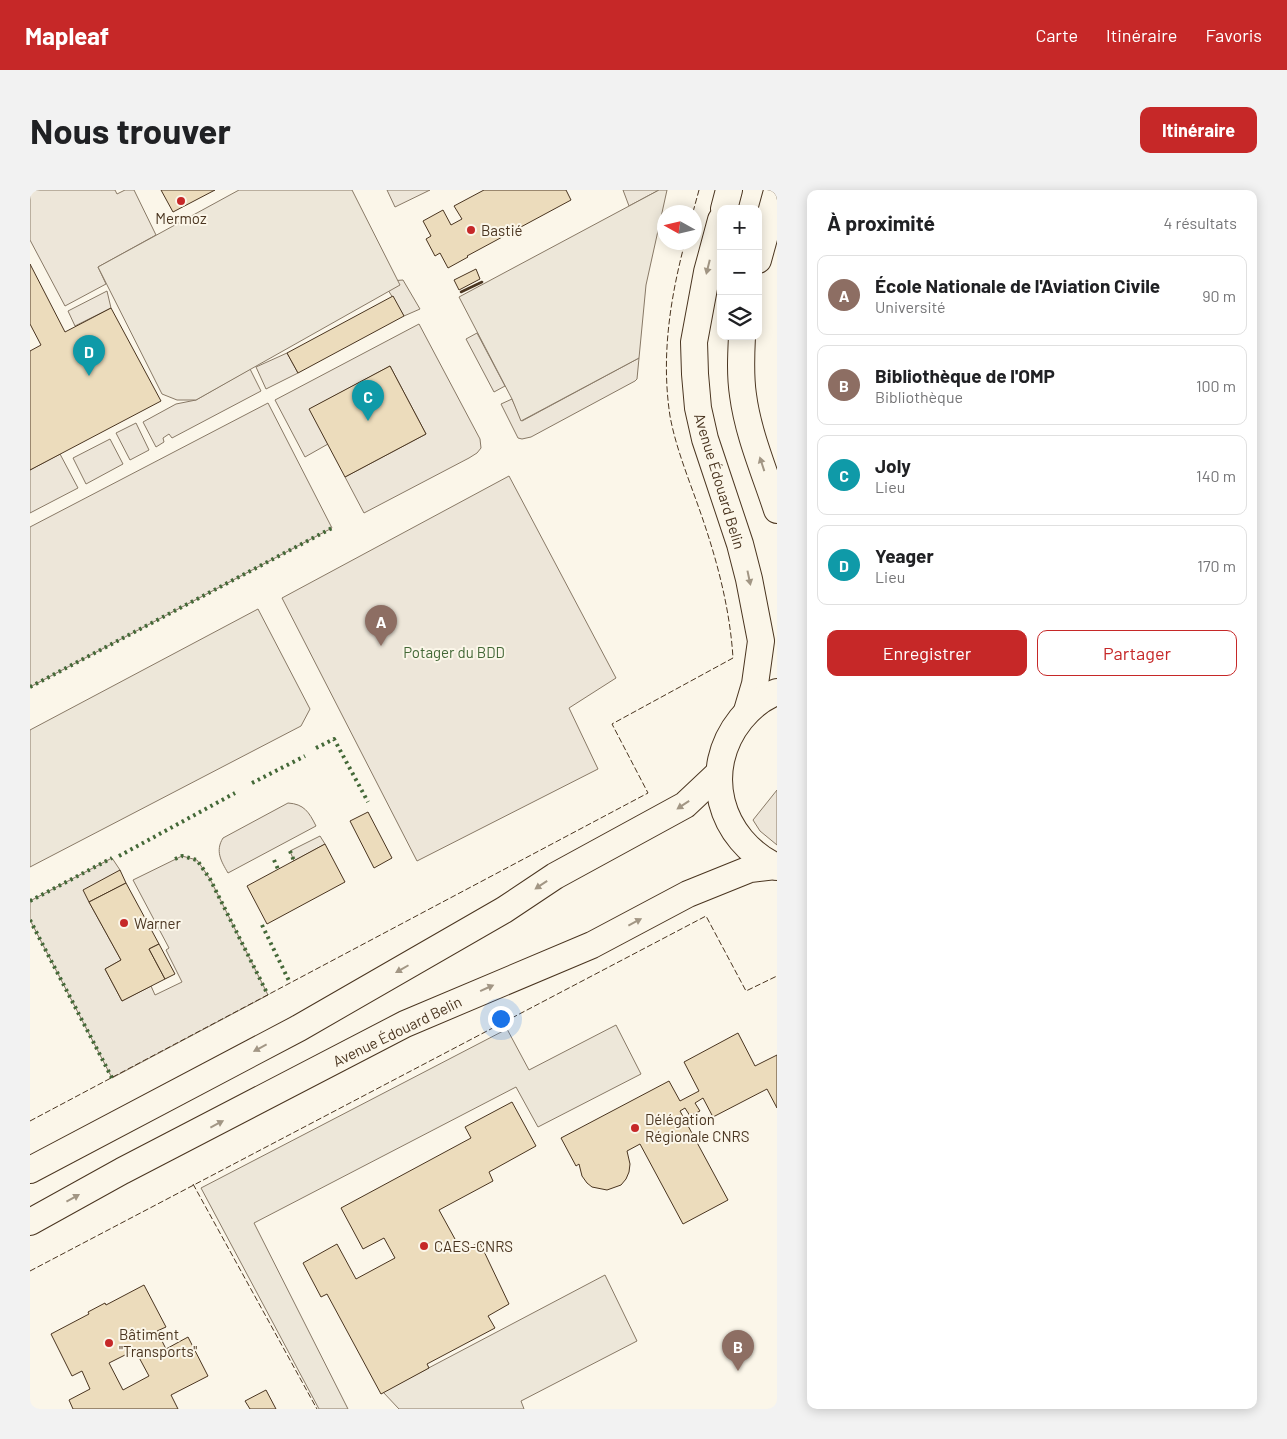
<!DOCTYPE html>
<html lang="fr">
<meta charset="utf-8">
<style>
:root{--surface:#fff;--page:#f2f2f2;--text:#202124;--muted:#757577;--line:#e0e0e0;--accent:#c62828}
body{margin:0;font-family:Barlow,sans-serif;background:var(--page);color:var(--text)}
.controls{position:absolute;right:15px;top:15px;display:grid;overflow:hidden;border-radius:10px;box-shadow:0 2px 12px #0003}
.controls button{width:45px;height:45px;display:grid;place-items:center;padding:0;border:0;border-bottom:1px solid var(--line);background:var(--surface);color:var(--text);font:25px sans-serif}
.compass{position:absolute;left:627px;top:15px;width:45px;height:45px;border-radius:50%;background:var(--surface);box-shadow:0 2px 12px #0003;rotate:278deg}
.you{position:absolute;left:470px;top:828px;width:18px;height:18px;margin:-12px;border:4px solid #fff;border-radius:50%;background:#1a73e8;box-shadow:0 0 0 8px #1a73e833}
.badge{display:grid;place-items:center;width:32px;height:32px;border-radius:50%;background:var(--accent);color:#fff;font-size:16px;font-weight:700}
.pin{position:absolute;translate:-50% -41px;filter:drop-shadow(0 1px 2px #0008)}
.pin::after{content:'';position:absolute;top:26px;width:18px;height:15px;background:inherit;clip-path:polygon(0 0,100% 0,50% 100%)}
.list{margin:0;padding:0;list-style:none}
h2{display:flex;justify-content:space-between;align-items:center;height:65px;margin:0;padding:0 20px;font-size:21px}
h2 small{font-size:16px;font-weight:400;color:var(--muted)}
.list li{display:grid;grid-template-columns:32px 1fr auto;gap:15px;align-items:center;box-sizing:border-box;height:80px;margin:0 10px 10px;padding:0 10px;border:1px solid var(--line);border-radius:10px}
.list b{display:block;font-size:19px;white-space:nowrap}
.list p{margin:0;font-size:16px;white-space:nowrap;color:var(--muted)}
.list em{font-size:16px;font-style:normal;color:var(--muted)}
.actions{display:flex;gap:10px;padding:15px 20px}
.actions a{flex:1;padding:11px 0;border:1px solid var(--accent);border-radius:10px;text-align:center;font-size:18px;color:var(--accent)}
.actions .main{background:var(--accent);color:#fff}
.icon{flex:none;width:28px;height:28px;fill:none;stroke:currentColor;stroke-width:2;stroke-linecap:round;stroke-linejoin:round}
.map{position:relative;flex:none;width:747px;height:1219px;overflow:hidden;border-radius:10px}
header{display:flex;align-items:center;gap:30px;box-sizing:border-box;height:70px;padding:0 25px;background:var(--accent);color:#fff}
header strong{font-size:24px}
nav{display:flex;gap:28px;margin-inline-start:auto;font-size:18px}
.intro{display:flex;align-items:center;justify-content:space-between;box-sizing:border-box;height:120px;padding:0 30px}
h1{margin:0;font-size:35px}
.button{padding:12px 22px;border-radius:10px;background:var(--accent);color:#fff;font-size:18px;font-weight:700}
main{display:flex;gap:30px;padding:0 30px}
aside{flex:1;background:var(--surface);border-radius:10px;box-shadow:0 2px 12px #0003}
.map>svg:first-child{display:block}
.green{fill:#ede6d9;stroke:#887966}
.parking{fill:#ede7d9;stroke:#887966}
.building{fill:#ecdcbc;stroke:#4a3520;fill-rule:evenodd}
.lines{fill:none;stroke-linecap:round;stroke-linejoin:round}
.street-casing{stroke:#4a3520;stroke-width:28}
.street{stroke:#fbf6e9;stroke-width:26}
.hedge{stroke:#436837;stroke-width:4;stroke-dasharray:2.5 4;stroke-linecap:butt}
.fence{stroke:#4a3520;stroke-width:1;stroke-dasharray:6 2.5;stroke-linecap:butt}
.wall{stroke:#4a3520;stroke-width:2.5}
.oneway{fill:#a29684}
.poi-dot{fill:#c62828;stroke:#fbf6e9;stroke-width:2}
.labels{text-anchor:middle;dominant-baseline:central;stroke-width:4;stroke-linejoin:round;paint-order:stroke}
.poi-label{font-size:15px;fill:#4a3520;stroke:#fbf6e9;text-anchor:start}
.street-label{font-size:15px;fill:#4a3520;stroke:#fbf6e9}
.park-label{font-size:15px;fill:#436837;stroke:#fbf6e9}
</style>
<header>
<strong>Mapleaf</strong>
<nav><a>Carte</a><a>Itinéraire</a><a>Favoris</a></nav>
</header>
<div class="intro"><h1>Nous trouver</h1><a class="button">Itinéraire</a></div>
<main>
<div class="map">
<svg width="747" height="1219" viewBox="0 0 747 1219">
<rect width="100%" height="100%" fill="#fbf6e9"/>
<g class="green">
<path d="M5,0H85L87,4L95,0H104L126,45L68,77L76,94L35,116L0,50V2Z"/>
<path d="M357,0H400L365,17Z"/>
<path d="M593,0H629L599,16Z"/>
<path d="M373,90L390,119L374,126L355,95L360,91Z"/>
<path d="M77,101L81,118L45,136L38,121Z"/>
<path d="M389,134L450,249L451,258L447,263L439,268L334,323L315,287L396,244L360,176L280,219L298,254L275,267L245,210Z"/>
<path d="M447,143L475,196L464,202L436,149Z"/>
<path d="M257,163L268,183L236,199L226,177Z"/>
<path d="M609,168L607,189L605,191L501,247L492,249L488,248L471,214L482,209L492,231Z"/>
<path d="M220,179L231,201L142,248L139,244L133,248L134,252L126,257L113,232L146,214L166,210Z"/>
<path d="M238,213L302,338L0,497V337Z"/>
<path d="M106,233L119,260L100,270L86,243Z"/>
<path d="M80,249L93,274L56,294L43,268Z"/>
<path d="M30,264L48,298L0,323V280Z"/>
<path d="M479,286L586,488L539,518L568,579L387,671L252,408Z"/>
<path d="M747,600V655L730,641L723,630Z"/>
<path d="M258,613C274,614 279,622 286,636L198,683C191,671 185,661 193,648Z"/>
<path d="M290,646L295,654L264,671L260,661Z"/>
<path d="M152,666L167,670L180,689L238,805L82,888L0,730V711L82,668L90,680L59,712L91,770L75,779L92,811L121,796L125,805L152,792L136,760L139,758L103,690Z"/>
</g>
<g class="parking">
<path d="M209,0H322L370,95L166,210H147L132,204L68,77Z"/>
<path d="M629,0H637L616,95L609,168L491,231L482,209L429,107Z"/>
<path d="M228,419L280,519L271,536L0,677V540Z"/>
<path d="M586,835L611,884L508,937L486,897L224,1033L318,1219H289L171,998L477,839L499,880Z"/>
<path d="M575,1085L607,1151L491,1211L494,1219H369L353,1202Z"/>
</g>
<g class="building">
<path d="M131,0H185L143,22Z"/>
<path d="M454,0H536L541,10L437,66L438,67L418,78L410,63L405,66L396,49L401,46L393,31L413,20L421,35L432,29L424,16Z"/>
<path d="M0,74L35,142L81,118L131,211L0,280V161L11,155L0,134Z"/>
<path d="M446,79L450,89L429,100L424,90Z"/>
<path d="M363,106L374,126L268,183L257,163Z"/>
<path d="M360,176L396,244L315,287L279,219Z"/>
<path d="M338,622L362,668L344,678L320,631Z"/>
<path d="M295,654L315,692L237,734L217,696Z"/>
<path d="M90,680L96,693L59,712L53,700Z"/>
<path d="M96,693L129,754L119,759L135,789L92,811L75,779L91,770L59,712Z"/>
<path d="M129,754L145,784L135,789L119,759Z"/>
<path d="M708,843L725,876L747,865V918L737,899L683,927L673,908L665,913L670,921L660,926L655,918L650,921L698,1010L653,1034L610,954L597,961L600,974L599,982L596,989L591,995L577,1000L562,997L557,993L552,986L549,974L546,976L531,948L639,891L650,911L669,901L654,872Z"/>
<path d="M482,912L506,956L459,982L463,991L409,1020L431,1060L450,1053L479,1114L458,1126L465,1138L397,1174L399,1178L351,1204L297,1104L291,1107L273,1073L307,1054L326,1089L365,1068L354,1048L333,1059L311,1018L441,948L435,937Z"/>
<path d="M114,1095L136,1137L127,1141L136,1159L158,1147L178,1186L141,1205L148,1219H43L39,1210L60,1199L52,1181L42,1186L21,1144L59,1124L58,1122L75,1113L76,1115ZM105,1160L119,1186L93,1200L79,1173Z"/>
<path d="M236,1200L246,1219H220L215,1211Z"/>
</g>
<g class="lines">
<g class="street-casing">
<g id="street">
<path d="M694,19L699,0"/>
<path d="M691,30L677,82L664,152L665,184L668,218L675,249L710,354L719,389L731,451L725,494L717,521"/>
<path d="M728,70L747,1"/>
<path d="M712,146C711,166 710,185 713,205C718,244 735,283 747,320"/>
<path d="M747,502C733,507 720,518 711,529C670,580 689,650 747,677"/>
<path d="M0,980L269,838L474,720L525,686L655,615L689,583"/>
<path d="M0,1032L92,981L375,834L562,755L658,704L720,679L746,676"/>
</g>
</g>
<use href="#street" class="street"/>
<g class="hedge">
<path d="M0,497L302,338"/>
<path d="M286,558L304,549L338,612"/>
<path d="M222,593L275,566"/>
<path d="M260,661L264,671"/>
<path d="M89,666L205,603"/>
<path d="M145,669L152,666L167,670L180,689L238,805"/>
<path d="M244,670L248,679"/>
<path d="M0,711L82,668"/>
<path d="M0,730L82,888"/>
<path d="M232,735L260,793"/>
</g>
<g class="fence">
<path d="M663,22L669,0"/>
<path d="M0,931L618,603L582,534L703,468C700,419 687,370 671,324C660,292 646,259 640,226C631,167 640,109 655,52"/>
<path d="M163,994L287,1219"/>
<path d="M0,1081L676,726L716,801L747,786"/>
</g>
<path class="wall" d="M431,102L452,92"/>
</g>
<defs><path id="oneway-solid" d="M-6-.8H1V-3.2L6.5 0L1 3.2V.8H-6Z" transform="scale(1.25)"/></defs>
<g class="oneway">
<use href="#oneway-solid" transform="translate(678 77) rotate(104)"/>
<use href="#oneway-solid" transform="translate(732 274) rotate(-108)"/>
<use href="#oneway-solid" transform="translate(719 388) rotate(78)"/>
<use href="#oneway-solid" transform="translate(653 615) rotate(146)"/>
<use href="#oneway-solid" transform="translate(511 695) rotate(146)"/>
<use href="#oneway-solid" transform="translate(605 732) rotate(-28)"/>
<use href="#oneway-solid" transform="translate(372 779) rotate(150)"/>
<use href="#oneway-solid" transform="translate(457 798) rotate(-24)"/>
<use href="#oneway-solid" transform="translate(230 858) rotate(152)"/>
<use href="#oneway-solid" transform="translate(187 934) rotate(-28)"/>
<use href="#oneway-solid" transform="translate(43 1008) rotate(-29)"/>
</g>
<g class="poi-dot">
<circle cx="151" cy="11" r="5"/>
<circle cx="441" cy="40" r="5"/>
<circle cx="94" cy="733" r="5"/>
<circle cx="605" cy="938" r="5"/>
<circle cx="394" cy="1056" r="5"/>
<circle cx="79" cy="1153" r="5"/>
</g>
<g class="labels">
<g class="poi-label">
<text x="151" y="28" text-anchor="middle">Mermoz</text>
<text x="451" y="40">Bastié</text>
<text x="104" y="733">Warner</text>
<text x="615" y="929">Délégation<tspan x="615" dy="17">Régionale CNRS</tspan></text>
<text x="404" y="1056">CAES-CNRS</text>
<text x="89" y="1144">Bâtiment<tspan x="89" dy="17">"Transports"</tspan></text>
</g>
<g class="street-label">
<text transform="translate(690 291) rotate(73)">Avenue Édouard Belin</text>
<text transform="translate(367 841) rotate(-26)">Avenue Édouard Belin</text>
</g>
<g class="park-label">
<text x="424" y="462">Potager du BDD</text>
</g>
</g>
</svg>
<div class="controls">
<button>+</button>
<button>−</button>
<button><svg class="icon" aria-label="layers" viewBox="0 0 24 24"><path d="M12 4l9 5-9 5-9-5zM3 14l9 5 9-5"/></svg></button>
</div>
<svg class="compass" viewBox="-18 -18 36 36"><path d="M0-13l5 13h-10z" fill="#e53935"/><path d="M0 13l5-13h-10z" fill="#757577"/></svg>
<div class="you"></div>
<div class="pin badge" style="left:351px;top:456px;background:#8d6e63">A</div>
<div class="pin badge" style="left:708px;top:1181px;background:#8d6e63">B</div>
<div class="pin badge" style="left:338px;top:231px;background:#0f9aa8">C</div>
<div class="pin badge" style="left:59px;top:186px;background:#0f9aa8">D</div>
</div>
<aside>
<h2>À proximité<small>4 résultats</small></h2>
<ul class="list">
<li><span class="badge" style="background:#8d6e63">A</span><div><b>École Nationale de l'Aviation Civile</b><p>Université</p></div><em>90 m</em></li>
<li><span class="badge" style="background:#8d6e63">B</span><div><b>Bibliothèque de l'OMP</b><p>Bibliothèque</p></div><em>100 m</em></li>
<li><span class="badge" style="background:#0f9aa8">C</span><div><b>Joly</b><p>Lieu</p></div><em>140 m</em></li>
<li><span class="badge" style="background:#0f9aa8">D</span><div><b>Yeager</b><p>Lieu</p></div><em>170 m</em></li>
</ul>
<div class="actions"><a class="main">Enregistrer</a><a>Partager</a></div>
</aside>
</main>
